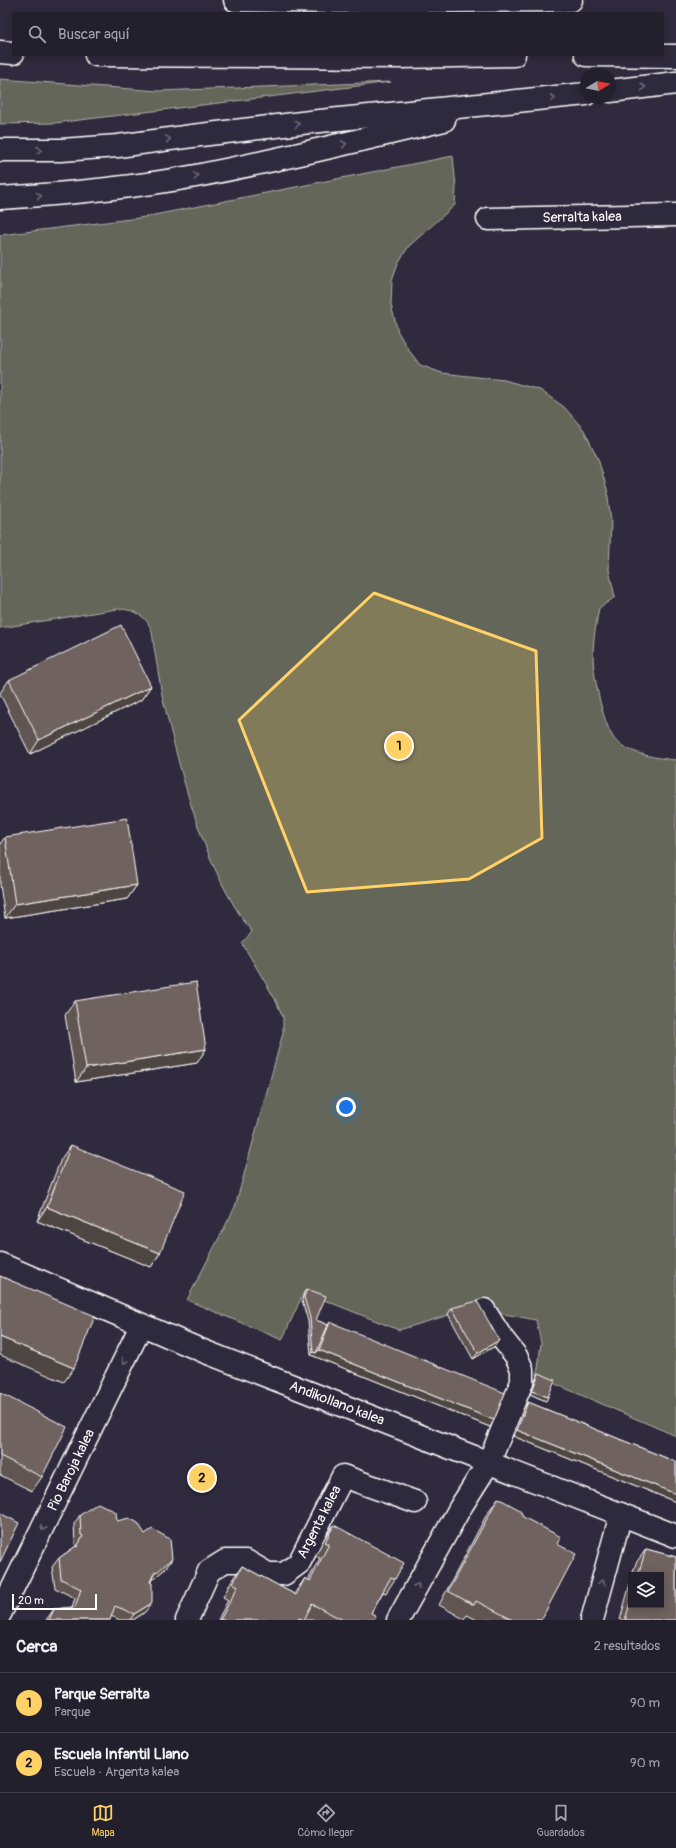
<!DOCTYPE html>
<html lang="es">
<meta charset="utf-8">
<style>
:root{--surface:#23202e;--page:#2b2836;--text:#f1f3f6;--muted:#a3a3aa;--line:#403e4a;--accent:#ffd166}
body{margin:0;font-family:Pangolin,sans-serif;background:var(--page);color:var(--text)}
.controls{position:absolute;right:12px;bottom:12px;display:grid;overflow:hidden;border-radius:0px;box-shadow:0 2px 10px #0003}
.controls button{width:36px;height:36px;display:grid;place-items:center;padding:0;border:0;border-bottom:1px solid var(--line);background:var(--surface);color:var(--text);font:20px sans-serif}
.compass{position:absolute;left:580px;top:68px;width:36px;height:36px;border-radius:50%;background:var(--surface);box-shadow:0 2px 10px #0003;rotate:80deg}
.scale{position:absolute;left:12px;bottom:10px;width:85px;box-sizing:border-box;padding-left:4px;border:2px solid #fff;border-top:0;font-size:11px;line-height:14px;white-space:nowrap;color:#fff;-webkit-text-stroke:3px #2f2a3d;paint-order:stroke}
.you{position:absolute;left:346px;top:1107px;width:14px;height:14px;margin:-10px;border:3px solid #fff;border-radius:50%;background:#1a73e8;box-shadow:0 0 0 6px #1a73e833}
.badge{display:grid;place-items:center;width:26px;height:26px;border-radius:50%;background:var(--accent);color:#111;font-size:13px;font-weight:700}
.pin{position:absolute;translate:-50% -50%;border:2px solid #fff;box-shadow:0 1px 4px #0006}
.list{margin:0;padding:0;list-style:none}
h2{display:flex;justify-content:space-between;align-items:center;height:52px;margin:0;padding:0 16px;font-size:17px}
h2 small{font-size:13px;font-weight:400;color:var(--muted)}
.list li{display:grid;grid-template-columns:26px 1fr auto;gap:12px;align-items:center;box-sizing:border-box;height:60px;padding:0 16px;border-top:1px solid var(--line)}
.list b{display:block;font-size:15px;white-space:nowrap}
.list p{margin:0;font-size:13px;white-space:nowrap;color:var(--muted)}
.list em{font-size:13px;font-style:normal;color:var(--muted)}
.icon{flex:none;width:22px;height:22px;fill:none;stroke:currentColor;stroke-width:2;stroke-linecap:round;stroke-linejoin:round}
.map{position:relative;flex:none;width:676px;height:1620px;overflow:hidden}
.search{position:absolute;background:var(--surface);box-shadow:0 2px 10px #0003;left:12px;right:12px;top:12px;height:44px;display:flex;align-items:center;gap:10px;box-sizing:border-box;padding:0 14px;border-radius:0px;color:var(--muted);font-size:15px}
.sheet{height:172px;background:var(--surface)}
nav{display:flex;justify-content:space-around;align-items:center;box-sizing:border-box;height:56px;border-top:1px solid var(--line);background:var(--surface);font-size:11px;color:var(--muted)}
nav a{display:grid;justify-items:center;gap:2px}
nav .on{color:var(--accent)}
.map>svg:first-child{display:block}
.green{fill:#646658;stroke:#b2b2ac}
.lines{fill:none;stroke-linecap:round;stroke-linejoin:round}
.minor-casing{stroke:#fff;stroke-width:25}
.highway-casing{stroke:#fff;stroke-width:25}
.minor{stroke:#2f2a3d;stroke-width:22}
.highway{stroke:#2f2a3d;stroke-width:22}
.wall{fill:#605451;stroke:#fff}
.shaded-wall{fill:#4e4542;stroke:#fff}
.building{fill:#70625e;stroke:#fff}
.oneway{stroke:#6d6a77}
.marked{fill:#ffd166;fill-opacity:0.2;stroke:#ffd166;stroke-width:3;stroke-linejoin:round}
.labels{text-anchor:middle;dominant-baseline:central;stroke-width:3;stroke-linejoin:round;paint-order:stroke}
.street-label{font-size:14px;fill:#fff;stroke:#2f2a3d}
</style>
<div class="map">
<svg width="676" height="1620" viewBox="0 0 676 1620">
<rect width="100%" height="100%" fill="#2f2a3d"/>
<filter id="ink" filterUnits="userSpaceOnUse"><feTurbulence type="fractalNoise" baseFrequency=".025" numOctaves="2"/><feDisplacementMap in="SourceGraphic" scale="8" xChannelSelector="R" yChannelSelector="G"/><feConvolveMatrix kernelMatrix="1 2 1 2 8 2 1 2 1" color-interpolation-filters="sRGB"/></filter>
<g filter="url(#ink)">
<g class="green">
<path d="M0,79L158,91L391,82L55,123L0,124Z"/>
<path d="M453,156L456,187L455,205L409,246L398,263L392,280L391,305L398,332L408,349L420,365L442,373L504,380L540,390L564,407L584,430L598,459L607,489L611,521L609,570L615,597L599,608C596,624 593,640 593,656C593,675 604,732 618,743C635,755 656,758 676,760V1436L537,1376L541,1343L536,1320L472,1308L399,1330L304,1292L282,1340L187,1300L235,1207L283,1033V1017L275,999L242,943L252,932C202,867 181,773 162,695C159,679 157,663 154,647C153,641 153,634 151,629C145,614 132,609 117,609L0,628V235L139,218Z"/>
</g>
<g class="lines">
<g class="minor-casing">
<g id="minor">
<path d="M488,219L676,215"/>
<path d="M0,1264L203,1351L676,1536"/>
<path d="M0,1614L141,1326"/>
<path d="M187,1620L209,1571L225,1561H246L268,1574H284L299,1563L343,1476L415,1502"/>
<path d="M398,1620L460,1508L489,1462L522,1382V1369L516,1356L501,1337L484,1310"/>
<path d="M592,1620L621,1514"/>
</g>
</g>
<g class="highway-casing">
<g id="highway">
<path d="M235,0L328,2L571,0"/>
<path d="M0,52L13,53"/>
<path d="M96,55L400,57L514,55"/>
<path d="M586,55L676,56"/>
<path d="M610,91L676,83"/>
<path d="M0,150H61L118,146L192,136L310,122L586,94"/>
<path d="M0,198C65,194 131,188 196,176C279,160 362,140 444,120"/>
</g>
</g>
<use href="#minor" class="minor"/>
<use href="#highway" class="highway"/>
</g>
<g class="wall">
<path d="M9,680L151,686L141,700L30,754L0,694V693Z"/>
<path d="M5,837L137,885L127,899L5,918L0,885V844Z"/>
<path d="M75,1001L206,1049L197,1063L76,1082L65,1015Z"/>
<path d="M71,1145L160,1253L151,1267L37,1221L61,1159Z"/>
<path d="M307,1289L316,1320L328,1325L330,1322L490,1427L311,1355L308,1321L302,1301L304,1292Z"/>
<path d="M452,1308L495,1346L473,1359L448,1314Z"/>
<path d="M539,1373L546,1401L530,1394L537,1376Z"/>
<path d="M0,1393L42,1477L32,1491L0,1475Z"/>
<path d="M528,1402L676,1462V1502L513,1436L524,1408Z"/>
<path d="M498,1498L557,1544L541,1620H477L467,1615L464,1619L439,1605L488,1512Z"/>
<path d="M80,1515L117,1521L166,1568L151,1581L145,1612L133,1620H120L111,1616L110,1620H46L54,1609L72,1607L75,1598L55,1588L52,1567L59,1558L76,1546L77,1545L75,1544L74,1524Z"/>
<path d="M334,1525L395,1579L386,1593L383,1592L371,1613L373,1620H307L304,1619V1620H218L228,1600L223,1597L232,1580L242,1566L294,1594L305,1578L308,1580L320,1558L315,1556L324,1539Z"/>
<path d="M646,1549L676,1557V1620H620L631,1580V1605H661V1575H632L636,1563Z"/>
</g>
<g class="shaded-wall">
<path d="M151,686L141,700L30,754L39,740Z"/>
<path d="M137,885L127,899L5,918L15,904Z"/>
<path d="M206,1049L197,1063L76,1082L86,1068Z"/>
<path d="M47,1207L160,1253L151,1267L37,1221Z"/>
<path d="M0,1337L74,1368L64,1382L0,1355Z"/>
<path d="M499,1340L495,1346L473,1359L478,1353Z"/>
<path d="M319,1350L494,1420L490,1427L311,1355L313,1352L316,1353Z"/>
<path d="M532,1391L548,1397L546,1401L530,1394Z"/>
<path d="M517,1430L676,1494V1502L513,1436Z"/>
<path d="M172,1559L166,1568L151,1581L155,1571Z"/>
<path d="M152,1603L145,1612L133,1620H130L134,1614Z"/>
</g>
<g class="building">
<path d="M121,625L151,686L39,740L9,680Z"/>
<path d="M127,818L137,885L15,904L5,837Z"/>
<path d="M196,982L206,1049L86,1068L75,1001Z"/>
<path d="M71,1145L185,1191L160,1253L47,1207Z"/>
<path d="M0,1276L95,1316L74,1368L0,1337Z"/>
<path d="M307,1289L326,1296L316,1320L328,1325L316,1353L313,1352L310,1318L304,1297Z"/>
<path d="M477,1301L499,1340L478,1353L452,1308Z"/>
<path d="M330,1322L505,1393L494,1420L319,1350Z"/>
<path d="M539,1373L555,1380L548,1397L532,1391Z"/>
<path d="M0,1393L67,1427L42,1477L0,1456Z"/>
<path d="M528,1402L676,1462V1494L517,1430Z"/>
<path d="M498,1498L520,1510L523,1517L561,1537L557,1544L576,1554L541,1620H513L476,1601L474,1605L448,1591Z"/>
<path d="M98,1503L116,1512L117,1521L129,1518L138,1523L145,1534L152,1529L170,1539L172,1559L157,1572L155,1571L150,1582L152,1583V1603L134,1614L115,1606L110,1620H49L54,1609L75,1607L81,1589L61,1579L59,1558L76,1546L77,1547L83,1536L81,1535L80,1515Z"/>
<path d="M0,1513L19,1523L0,1562Z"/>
<path d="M334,1525L404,1563L395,1579L391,1577L371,1613L376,1616L373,1620H343L312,1604L304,1620L299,1618L298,1620H220L238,1586L233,1583L242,1566L296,1595L305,1578L310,1581L329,1544L325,1542Z"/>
<path d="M646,1549L676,1557V1620H625L631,1600V1605H661V1575H638Z"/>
</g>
<defs><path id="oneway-chevron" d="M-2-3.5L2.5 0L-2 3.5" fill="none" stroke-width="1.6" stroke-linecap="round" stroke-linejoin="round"/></defs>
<g class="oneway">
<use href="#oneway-chevron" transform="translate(643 87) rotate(-7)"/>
<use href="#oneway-chevron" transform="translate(553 98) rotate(-7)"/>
<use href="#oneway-chevron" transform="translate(297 124) rotate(-7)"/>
<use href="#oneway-chevron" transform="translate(168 139) rotate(-8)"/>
<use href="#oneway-chevron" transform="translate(344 144) rotate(-13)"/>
<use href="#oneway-chevron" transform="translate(39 150) rotate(1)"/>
<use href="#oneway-chevron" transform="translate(196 176) rotate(-10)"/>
<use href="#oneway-chevron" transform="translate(39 196) rotate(-4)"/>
<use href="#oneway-chevron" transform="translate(125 1361) rotate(115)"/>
<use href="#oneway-chevron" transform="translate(43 1528) rotate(116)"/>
<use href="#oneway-chevron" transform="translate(602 1582) rotate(-75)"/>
<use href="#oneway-chevron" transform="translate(417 1586) rotate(-61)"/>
</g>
</g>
<path class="marked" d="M374,593L536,651L542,838L469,879L307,892L239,720Z"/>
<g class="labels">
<g class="street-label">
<text transform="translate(582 217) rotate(-1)">Serralta kalea</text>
<text transform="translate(337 1403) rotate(21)">Andikollano kalea</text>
<text transform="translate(71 1470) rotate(-64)">Pio Baroja kalea</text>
<text transform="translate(319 1522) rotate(-63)">Argenta kalea</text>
</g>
</g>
</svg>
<div class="controls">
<button><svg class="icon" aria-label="layers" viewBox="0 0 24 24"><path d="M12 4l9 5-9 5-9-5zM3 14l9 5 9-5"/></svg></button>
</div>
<svg class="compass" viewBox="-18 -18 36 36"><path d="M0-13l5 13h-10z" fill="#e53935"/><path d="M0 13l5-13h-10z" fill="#a3a3aa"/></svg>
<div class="scale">20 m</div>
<div class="you"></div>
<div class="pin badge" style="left:399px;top:746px">1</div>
<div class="pin badge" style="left:202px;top:1478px">2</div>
<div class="search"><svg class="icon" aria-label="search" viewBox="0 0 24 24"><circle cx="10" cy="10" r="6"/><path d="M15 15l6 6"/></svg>Buscar aquí</div>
</div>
<section class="sheet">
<h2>Cerca<small>2 resultados</small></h2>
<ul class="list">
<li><span class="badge">1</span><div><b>Parque Serralta</b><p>Parque</p></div><em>90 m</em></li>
<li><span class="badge">2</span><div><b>Escuela Infantil Llano</b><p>Escuela · Argenta kalea</p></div><em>90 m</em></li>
</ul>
</section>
<nav>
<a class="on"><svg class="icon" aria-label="map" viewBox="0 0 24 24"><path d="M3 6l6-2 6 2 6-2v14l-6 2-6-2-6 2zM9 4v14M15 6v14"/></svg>Mapa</a>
<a><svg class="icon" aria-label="directions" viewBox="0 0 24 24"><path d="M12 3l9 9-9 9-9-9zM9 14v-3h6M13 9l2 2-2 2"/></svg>Cómo llegar</a>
<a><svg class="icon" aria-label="saved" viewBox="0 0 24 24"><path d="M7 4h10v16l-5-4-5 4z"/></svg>Guardados</a>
</nav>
